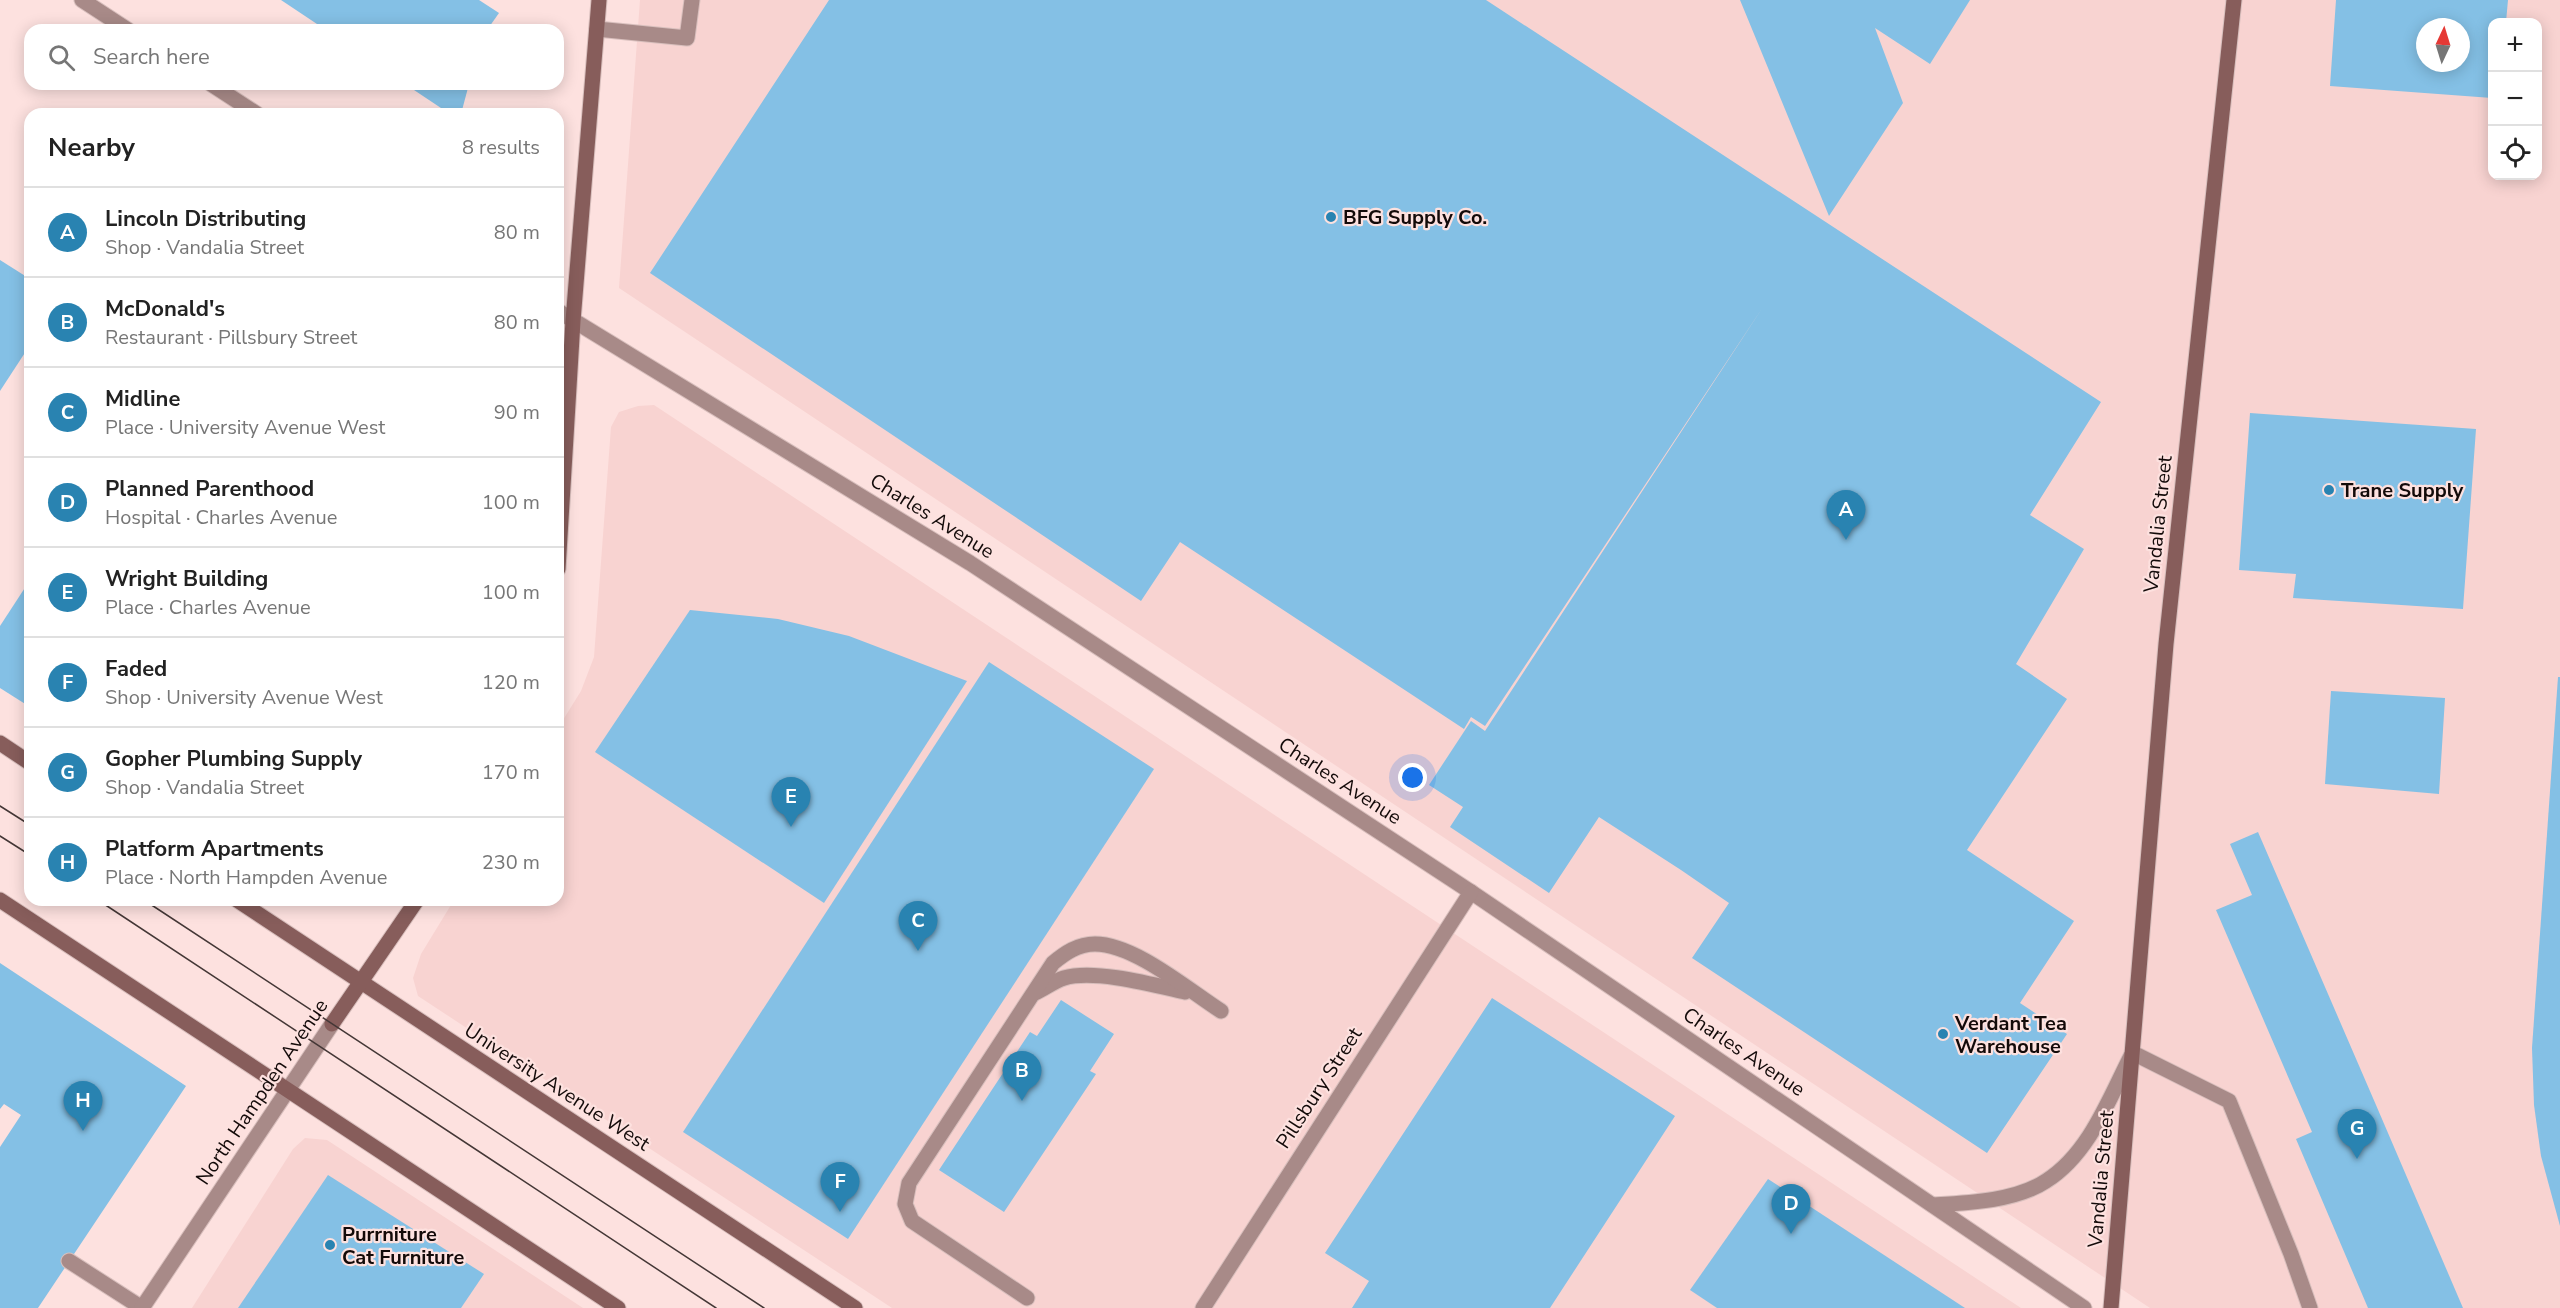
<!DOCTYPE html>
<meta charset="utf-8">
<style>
:root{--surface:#fff;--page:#f2f2f2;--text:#222;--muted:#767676;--line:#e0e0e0;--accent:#2983b1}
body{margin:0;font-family:"Nunito Sans",sans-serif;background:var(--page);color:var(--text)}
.controls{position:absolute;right:18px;top:18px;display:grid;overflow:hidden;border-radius:12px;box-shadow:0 3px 15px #0003}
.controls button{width:54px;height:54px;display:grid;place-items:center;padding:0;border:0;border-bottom:2px solid var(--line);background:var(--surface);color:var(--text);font:30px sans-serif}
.compass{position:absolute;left:2416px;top:18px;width:54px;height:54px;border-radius:50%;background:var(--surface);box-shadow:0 3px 15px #0003;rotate:4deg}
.you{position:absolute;left:1413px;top:778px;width:21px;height:21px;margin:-15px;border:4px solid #fff;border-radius:50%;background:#1a73e8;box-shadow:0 0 0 9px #1a73e833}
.badge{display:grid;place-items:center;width:39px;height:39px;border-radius:50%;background:var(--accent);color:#fff;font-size:20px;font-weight:700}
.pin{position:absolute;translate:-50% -50px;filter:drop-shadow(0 2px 3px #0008)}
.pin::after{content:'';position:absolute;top:32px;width:21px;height:18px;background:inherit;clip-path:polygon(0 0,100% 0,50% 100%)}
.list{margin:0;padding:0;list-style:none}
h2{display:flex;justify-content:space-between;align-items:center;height:78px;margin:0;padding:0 24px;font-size:26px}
h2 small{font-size:20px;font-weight:400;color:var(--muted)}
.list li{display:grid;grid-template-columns:39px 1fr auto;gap:18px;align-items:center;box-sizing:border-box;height:90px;padding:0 24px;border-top:2px solid var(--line)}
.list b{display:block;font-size:22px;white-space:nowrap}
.list p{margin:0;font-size:20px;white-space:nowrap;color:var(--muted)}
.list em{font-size:20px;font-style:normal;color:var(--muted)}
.icon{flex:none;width:33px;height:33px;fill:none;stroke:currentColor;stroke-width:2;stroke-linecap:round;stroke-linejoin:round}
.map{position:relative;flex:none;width:2560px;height:1308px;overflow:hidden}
.search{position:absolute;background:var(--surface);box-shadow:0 3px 15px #0003;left:24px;top:24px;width:540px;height:66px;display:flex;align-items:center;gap:15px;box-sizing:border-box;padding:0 21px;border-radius:18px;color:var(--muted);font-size:22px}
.panel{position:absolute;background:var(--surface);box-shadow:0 3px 15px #0003;left:24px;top:108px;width:540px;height:798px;border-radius:18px}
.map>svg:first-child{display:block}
.built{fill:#f8d3d1;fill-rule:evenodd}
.building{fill:#84c0e5;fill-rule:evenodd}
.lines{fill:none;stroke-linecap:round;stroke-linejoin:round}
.lane-casing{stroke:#d8bfbd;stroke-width:17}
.street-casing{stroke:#d8bfbd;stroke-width:17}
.secondary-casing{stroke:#d8bfbd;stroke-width:17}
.lane{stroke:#a88a88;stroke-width:15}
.street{stroke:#a88a88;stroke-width:15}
.secondary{stroke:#875d5b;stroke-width:15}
.tram{stroke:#443736;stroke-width:1.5}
.poi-dot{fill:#2983b1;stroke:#fde1df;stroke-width:2}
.labels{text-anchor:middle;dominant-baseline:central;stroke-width:4.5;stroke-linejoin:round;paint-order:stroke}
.poi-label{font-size:20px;font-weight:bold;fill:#130a09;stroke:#fde1df;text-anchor:start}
.street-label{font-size:20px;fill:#130a09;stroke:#fde1df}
</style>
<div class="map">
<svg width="2560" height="1308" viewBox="0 0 2560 1308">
<rect width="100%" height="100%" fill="#fde1df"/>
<g class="built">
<path d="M640,0H2560V1308H2150L619,288ZM2492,22H2538V176H2492ZM2425,27H2461V63H2425Z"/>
<path d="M654,405L2021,1308H892L418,996L413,978L421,954L454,900H558V728L581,691L594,657L611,427L619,412L638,406Z"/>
<path d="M305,1138L327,1140L583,1308H192L293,1149Z"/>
</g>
<g class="building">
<path d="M281,0H479L499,13L487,30H326Z"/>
<path d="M829,0H1486L2101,402L2030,515L2084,549L2016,664L2067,699L1967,850L2074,921L2020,1003L2067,1034L1987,1153L1692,958L1729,903L1681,870L1599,817L1549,893L1450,827L1463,807L1429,785L1471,721L1485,731L1763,307L1485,726L1471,717L1464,729L1180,542L1141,601L650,273Z"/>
<path d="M1740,0H1970L1930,64L1875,28L1903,103L1829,216Z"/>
<path d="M2336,0H2508L2506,22H2492V98L2330,86ZM2425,27H2461V63H2425Z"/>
<path d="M405,84H469L461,114H450Z"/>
<path d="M0,260L30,279V345L0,391Z"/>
<path d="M2250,413L2476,429L2463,609L2293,598L2296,574L2239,570Z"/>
<path d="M30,580V707L0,688V626Z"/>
<path d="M690,610L778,619L849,636L967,681L824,903L595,752Z"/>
<path d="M989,662L1154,769L848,1239L683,1132Z"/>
<path d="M2558,677H2560V1226L2541,1156L2534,1105L2532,1048Z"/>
<path d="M2331,691L2445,698L2439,794L2325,784Z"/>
<path d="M2258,832L2376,1105L2463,1308H2368L2296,1139L2312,1132L2216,910L2252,895L2230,844Z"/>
<path d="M0,963L186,1086L38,1308H0V1147L21,1115L4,1104L0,1109Z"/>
<path d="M1492,998L1675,1116L1550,1308H1352L1369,1281L1325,1253Z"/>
<path d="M1061,1000L1114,1034L1090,1071L1096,1074L1004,1212L939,1170L1030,1032L1037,1036Z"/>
<path d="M328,1175L484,1274L461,1308H238Z"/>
<path d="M1768,1179L1965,1308H1717L1690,1290Z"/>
</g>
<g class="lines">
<g class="lane-casing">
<g id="lane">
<path d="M597,29L687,38L692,0"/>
<path d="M1035,993C1044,989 1054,981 1064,978C1095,969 1154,985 1185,992"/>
<path d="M2133,1053L2229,1101L2291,1254L2310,1308"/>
<path d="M69,1261L142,1308"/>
<path d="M1027,1298L912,1221L905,1204L909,1183L1053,963C1065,953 1078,944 1095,944C1134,944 1187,989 1221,1011"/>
</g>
</g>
<g class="street-casing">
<g id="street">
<path d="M82,0L128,30"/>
<path d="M211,84L257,114"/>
<path d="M558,311L970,563L1471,892L2084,1308"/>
<path d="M1933,1205C1968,1203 2016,1201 2046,1181C2089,1154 2109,1099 2131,1056"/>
<path d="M142,1308L332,1024"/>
<path d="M1203,1308L1471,892"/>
</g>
</g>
<g class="secondary-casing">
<g id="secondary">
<path d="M558,569L573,321L599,0"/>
<path d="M0,743L30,763"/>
<path d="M0,900L618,1308"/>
<path d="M237,900L855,1308"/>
<path d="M332,1024L417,900"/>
<path d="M2111,1308L2166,644L2234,0"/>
</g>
</g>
<use href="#lane" class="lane"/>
<use href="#street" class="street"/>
<use href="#secondary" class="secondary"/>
<g class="tram">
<path d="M0,806L30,825"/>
<path d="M0,836L30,855"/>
<path d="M98,900L716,1308"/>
<path d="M144,900L764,1308"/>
</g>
</g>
<g class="poi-dot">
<circle cx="1331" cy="217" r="6"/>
<circle cx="2329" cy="490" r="6"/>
<circle cx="1943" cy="1034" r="6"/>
<circle cx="330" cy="1245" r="6"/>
</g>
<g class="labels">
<g class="poi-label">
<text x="1343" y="217">BFG Supply Co.</text>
<text x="2341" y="490">Trane Supply</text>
<text x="1955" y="1023">Verdant Tea<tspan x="1955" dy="23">Warehouse</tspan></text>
<text x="342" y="1234">Purrniture<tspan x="342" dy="23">Cat Furniture</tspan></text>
</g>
<g class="street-label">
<text transform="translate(932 516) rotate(32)">Charles Avenue</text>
<text transform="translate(2158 524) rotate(-84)">Vandalia Street</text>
<text transform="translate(1340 781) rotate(33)">Charles Avenue</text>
<text transform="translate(1744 1052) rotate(34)">Charles Avenue</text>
<text transform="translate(557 1087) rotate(33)">University Avenue West</text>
<text transform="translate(1319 1088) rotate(-57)">Pillsbury Street</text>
<text transform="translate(262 1092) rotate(-56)">North Hampden Avenue</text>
<text transform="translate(2101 1179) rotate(-85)">Vandalia Street</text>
</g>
</g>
</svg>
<div class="controls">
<button>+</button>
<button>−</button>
<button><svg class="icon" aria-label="locate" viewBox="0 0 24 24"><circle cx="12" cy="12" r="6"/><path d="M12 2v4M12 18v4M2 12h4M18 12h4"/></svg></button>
</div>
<svg class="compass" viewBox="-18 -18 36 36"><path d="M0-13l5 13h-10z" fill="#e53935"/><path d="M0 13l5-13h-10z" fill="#767676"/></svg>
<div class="you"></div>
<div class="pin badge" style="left:1846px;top:540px">A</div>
<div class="pin badge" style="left:1022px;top:1101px">B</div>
<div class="pin badge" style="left:918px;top:951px">C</div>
<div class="pin badge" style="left:1791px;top:1234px">D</div>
<div class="pin badge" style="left:791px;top:827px">E</div>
<div class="pin badge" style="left:840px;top:1212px">F</div>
<div class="pin badge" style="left:2357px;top:1159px">G</div>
<div class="pin badge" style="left:83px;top:1131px">H</div>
<div class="search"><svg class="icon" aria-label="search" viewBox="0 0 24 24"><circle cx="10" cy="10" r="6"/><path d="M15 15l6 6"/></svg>Search here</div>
<section class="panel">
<h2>Nearby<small>8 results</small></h2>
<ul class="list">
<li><span class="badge">A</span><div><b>Lincoln Distributing</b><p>Shop · Vandalia Street</p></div><em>80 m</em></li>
<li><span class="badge">B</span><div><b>McDonald's</b><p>Restaurant · Pillsbury Street</p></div><em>80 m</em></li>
<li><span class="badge">C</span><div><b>Midline</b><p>Place · University Avenue West</p></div><em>90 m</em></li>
<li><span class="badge">D</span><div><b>Planned Parenthood</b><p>Hospital · Charles Avenue</p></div><em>100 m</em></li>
<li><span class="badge">E</span><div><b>Wright Building</b><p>Place · Charles Avenue</p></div><em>100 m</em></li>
<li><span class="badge">F</span><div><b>Faded</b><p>Shop · University Avenue West</p></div><em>120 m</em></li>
<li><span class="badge">G</span><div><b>Gopher Plumbing Supply</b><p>Shop · Vandalia Street</p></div><em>170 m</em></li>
<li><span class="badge">H</span><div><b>Platform Apartments</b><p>Place · North Hampden Avenue</p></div><em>230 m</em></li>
</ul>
</section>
</div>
